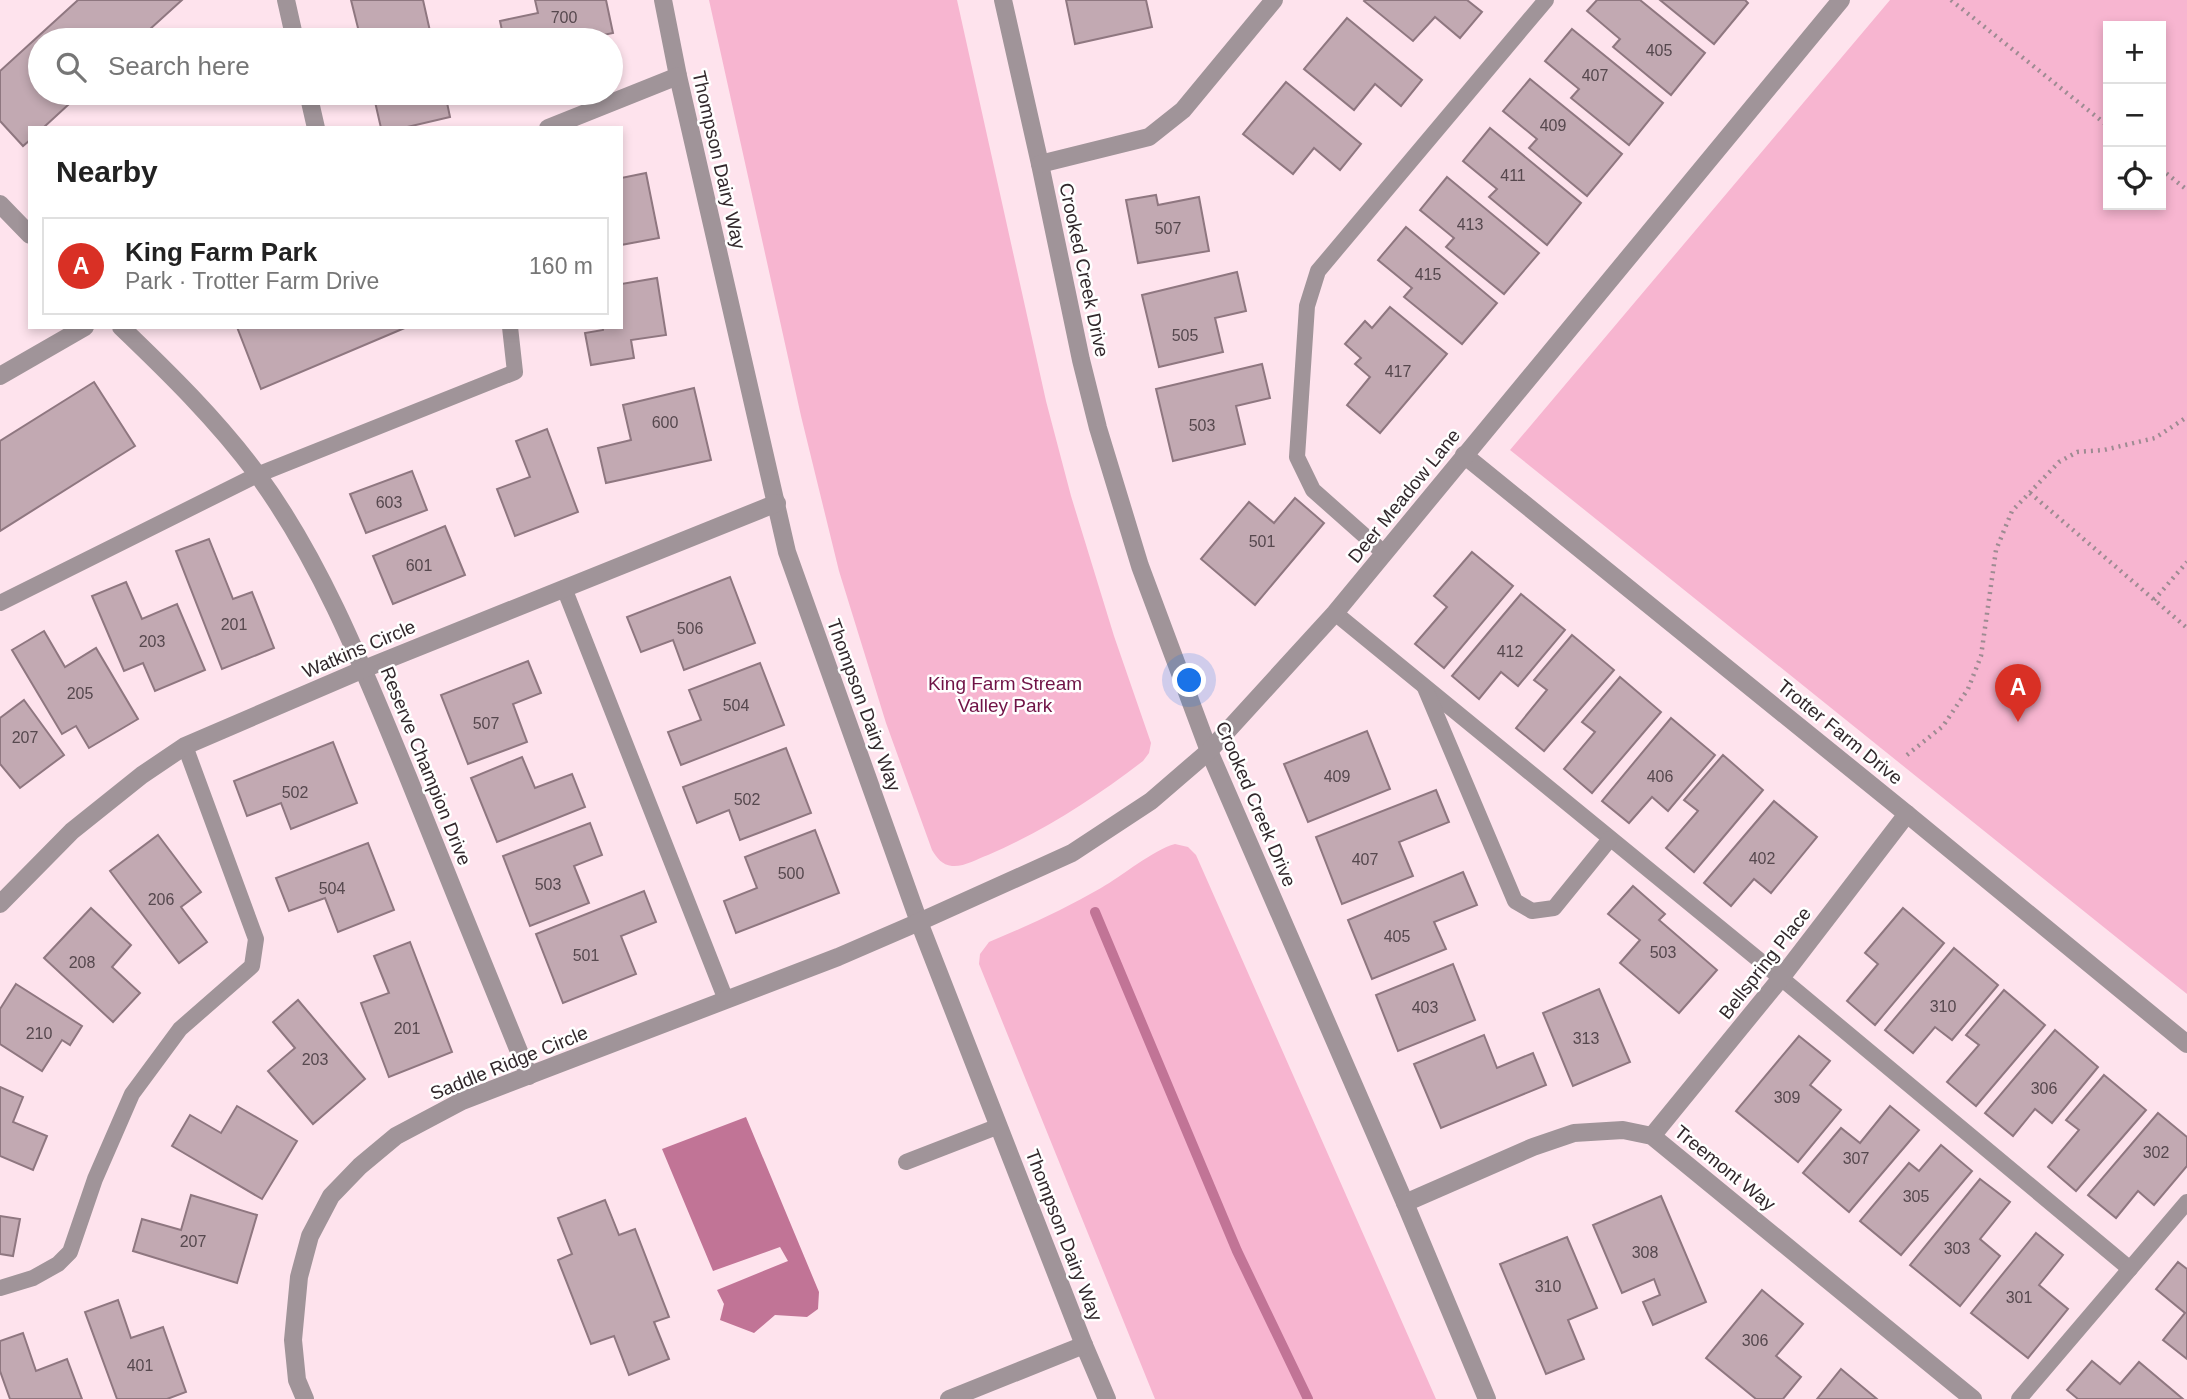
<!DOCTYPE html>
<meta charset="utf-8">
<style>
:root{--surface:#fff;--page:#f2f2f2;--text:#222;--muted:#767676;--line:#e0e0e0;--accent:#d93025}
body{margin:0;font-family:Helvetica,sans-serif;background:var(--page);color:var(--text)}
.controls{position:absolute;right:21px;top:21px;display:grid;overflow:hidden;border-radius:0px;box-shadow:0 4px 10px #0003}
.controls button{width:63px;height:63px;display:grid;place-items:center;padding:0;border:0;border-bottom:2px solid var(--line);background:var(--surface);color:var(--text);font:35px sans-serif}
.you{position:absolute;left:1190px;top:681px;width:24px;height:24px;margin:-18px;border:5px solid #fff;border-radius:50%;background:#1a73e8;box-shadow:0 0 0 10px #1a73e833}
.badge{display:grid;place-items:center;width:46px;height:46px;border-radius:50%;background:var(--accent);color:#fff;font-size:23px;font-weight:700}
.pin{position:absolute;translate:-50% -58px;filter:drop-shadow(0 2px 4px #0008)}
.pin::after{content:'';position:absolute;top:37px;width:24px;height:21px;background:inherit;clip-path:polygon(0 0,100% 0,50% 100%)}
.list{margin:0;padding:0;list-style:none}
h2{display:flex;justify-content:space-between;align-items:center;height:91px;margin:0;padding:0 28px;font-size:30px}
h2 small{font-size:23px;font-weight:400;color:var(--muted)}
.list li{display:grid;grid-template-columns:46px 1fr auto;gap:21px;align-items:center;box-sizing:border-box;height:98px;margin:0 14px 14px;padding:0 14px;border:2px solid var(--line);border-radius:0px}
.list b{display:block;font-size:26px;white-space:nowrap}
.list p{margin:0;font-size:23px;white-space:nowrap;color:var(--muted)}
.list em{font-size:23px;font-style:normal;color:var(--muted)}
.icon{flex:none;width:38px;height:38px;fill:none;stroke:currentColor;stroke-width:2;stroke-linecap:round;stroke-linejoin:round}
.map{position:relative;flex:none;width:2187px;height:1399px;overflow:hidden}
.search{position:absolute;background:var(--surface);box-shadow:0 4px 10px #0003;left:28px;top:28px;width:595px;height:77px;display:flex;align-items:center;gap:18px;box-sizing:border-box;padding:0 24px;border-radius:38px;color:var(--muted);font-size:26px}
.panel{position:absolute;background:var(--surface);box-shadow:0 4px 10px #0003;left:28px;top:126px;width:595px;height:203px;border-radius:0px}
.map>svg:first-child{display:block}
.green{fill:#f7b5d0;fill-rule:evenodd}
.water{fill:#c17496}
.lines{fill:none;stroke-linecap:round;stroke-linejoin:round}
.stream{stroke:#c17496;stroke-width:10}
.building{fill:#c2a9b2;stroke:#8f7780;stroke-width:2}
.path{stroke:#9e8b92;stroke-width:4.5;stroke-dasharray:2 5;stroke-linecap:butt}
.service{stroke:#a09499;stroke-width:16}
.minor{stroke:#a09499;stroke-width:18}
.labels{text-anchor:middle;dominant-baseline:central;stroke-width:5;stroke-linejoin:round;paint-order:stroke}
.number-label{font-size:16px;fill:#56484e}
.street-label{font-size:19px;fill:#32282c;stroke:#fff}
.park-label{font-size:19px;fill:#701346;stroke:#fff}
</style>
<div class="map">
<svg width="2187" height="1399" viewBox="0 0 2187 1399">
<rect width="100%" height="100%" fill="#fee3ed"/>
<g class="green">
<path d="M709,0H957L1046,401L1071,496L1114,636L1151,743L1149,753L1143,761C1095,798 1044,831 988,855C977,859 964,867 952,866C942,865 937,858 932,850L886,723L839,571L801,416Z"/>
<path d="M1890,0H2187V994L1510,450ZM2108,26H2161V205H2108Z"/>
<path d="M1175,844L1188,847L1196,855L1436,1399H1155L979,964L980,954L989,942C1027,926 1065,909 1101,888C1122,876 1153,850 1175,844Z"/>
</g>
<path class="water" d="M746,1117L819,1292L818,1309L807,1317L775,1315L754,1333L720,1320L724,1304L717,1290L788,1261L780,1247L713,1271L662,1149Z"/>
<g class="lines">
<path class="stream" d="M1095,912L1237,1251L1308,1399"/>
</g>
<g class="building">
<path d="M78,0H182L138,40H40V93H81L43,128H30V140L23,146L0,121V71Z"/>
<path d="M351,0H423L432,40H361Z"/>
<path d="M535,0H606L613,33L579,40H504L500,21L538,13Z"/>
<path d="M1066,0H1146L1152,27L1075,44Z"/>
<path d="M1365,0H1467L1482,12L1460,38L1435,17L1413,41L1364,1Z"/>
<path d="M1597,0H1640L1705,53L1671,95L1613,47L1620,39L1587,11Z"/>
<path d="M1660,0H1745L1748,3L1714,44Z"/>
<path d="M1347,18L1422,80L1401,106L1375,84L1354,110L1304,69Z"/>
<path d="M1572,29L1663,103L1629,145L1571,98L1579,89L1545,61Z"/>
<path d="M1530,79L1622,154L1587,196L1529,148L1537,139L1503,111Z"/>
<path d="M1286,82L1361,144L1340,170L1314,148L1293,174L1243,134Z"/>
<path d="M373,93H445L450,117L403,128H381Z"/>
<path d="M1490,128L1581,203L1547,245L1489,197L1497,189L1463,161Z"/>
<path d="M646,173L659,238L621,245V178Z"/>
<path d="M1447,177L1539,253L1504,294L1446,247L1454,238L1420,210Z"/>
<path d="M1156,195L1158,205L1199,197L1209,251L1138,263L1126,200Z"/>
<path d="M1406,227L1497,303L1462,344L1404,297L1412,288L1378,260Z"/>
<path d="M1237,272L1246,311L1215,318L1223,352L1159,367L1142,295Z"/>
<path d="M657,278L666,335L631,340L634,358L591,365L585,333L603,330V327H621V284Z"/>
<path d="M1390,307L1447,354L1380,433L1347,405L1370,377L1355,364L1361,358L1345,344L1365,321L1372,328Z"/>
<path d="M237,327H407L261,389Z"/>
<path d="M1262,364L1270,398L1236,406L1245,444L1173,461L1156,389Z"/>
<path d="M94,382L135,446L0,531V441Z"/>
<path d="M694,388L711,460L606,483L598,448L631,440L623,405Z"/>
<path d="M547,429L578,512L515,536L497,489L530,477L516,441Z"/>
<path d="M412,471L427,510L366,533L350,494Z"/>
<path d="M1295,498L1324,523L1255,605L1201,559L1249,502L1274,523Z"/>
<path d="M445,526L465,575L393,604L373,556Z"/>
<path d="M209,539L233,599L252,592L274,648L222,669L176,551Z"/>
<path d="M1472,552L1513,586L1444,668L1415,644L1447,607L1434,596Z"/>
<path d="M730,577L755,643L684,670L673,640L641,652L627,617Z"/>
<path d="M126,582L142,619L177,604L205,670L155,691L143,663L124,671L92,596Z"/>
<path d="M1521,594L1565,630L1518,686L1501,672L1479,699L1452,676Z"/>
<path d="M44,631L65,667L96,648L138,719L89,748L76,726L62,734L12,650Z"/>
<path d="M1572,635L1614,670L1544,751L1516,728L1547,690L1534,680Z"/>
<path d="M528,661L541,693L513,704L527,742L468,764L441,695Z"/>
<path d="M760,663L784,725L681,765L668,732L701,720L689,690Z"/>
<path d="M1620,677L1661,712L1592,793L1564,769L1595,732L1582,722Z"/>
<path d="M24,700L64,755L20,788L0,764V718Z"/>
<path d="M1671,718L1715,755L1668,811L1652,797L1629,823L1602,801Z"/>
<path d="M1367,731L1390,789L1308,822L1284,764Z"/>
<path d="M333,742L357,803L291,829L281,803L247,816L234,781Z"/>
<path d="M786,748L811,813L740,840L729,810L697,823L683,787Z"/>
<path d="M1723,755L1763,790L1694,872L1666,848L1698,811L1684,800Z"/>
<path d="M522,757L535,788L572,774L585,807L497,842L471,778Z"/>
<path d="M1436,790L1449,822L1399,842L1413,876L1342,904L1316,837Z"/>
<path d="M1774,801L1817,837L1771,893L1754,879L1731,906L1704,883Z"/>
<path d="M590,823L602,855L574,866L589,903L530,926L503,856Z"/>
<path d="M815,830L839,893L736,933L724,901L757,888L745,857Z"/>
<path d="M158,835L201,892L181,907L207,942L179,963L110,871Z"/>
<path d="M368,843L394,910L338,932L325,898L289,911L276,878Z"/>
<path d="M1463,872L1477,905L1434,922L1446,949L1372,979L1348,920Z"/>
<path d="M1633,886L1665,914L1659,920L1717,970L1679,1013L1620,963L1640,940L1608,914Z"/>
<path d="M644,891L656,922L621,936L636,974L563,1003L536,934Z"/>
<path d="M91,908L131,945L112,967L140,993L113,1022L44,958Z"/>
<path d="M1903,908L1944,943L1875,1025L1847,1001L1878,964L1865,953Z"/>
<path d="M410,942L452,1052L389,1077L361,1003L389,993L374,956Z"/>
<path d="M1954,948L1998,985L1952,1040L1935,1027L1913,1053L1885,1030Z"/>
<path d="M1453,964L1475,1020L1398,1051L1376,995Z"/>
<path d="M16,984L82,1026L70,1045L62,1040L42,1071L0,1044V1009Z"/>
<path d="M1599,989L1630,1062L1573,1086L1543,1013Z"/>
<path d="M2004,990L2045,1025L1976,1106L1947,1082L1979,1045L1966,1035Z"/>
<path d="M298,1000L365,1079L313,1124L268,1071L295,1048L273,1022Z"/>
<path d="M2055,1030L2098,1067L2052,1123L2035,1109L2013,1136L1985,1113Z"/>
<path d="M1484,1035L1497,1068L1533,1053L1546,1085L1441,1128L1414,1064Z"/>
<path d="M1799,1036L1830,1061L1810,1085L1841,1110L1798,1162L1736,1111Z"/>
<path d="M2104,1075L2146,1110L2076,1191L2048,1167L2079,1130L2066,1120Z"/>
<path d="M0,1087L23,1097L13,1122L47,1136L33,1170L0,1156Z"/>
<path d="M237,1106L297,1141L262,1199L172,1146L190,1115L221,1133Z"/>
<path d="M1890,1106L1919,1130L1849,1212L1803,1173L1841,1128L1860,1143Z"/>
<path d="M2158,1113L2187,1137V1166L2154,1205L2138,1191L2116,1218L2088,1195Z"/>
<path d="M1941,1145L1972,1171L1901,1255L1860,1221L1909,1163L1919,1171Z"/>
<path d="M1980,1179L2010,1202L1980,1239L2000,1256L1960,1306L1910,1265Z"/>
<path d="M191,1195L257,1215L237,1283L133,1251L142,1219L181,1230Z"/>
<path d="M1661,1196L1706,1302L1653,1325L1643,1302L1660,1295L1654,1279L1622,1293L1593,1225Z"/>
<path d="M605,1200L619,1235L635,1229L669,1317L654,1322L669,1359L629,1375L614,1336L591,1344L558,1260L572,1254L558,1218Z"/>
<path d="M0,1216L20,1219L13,1256L0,1254Z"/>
<path d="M2036,1233L2063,1255L2039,1285L2068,1309L2028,1358L1971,1313Z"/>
<path d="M1567,1237L1597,1308L1568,1320L1584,1359L1546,1374L1500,1264Z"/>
<path d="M2178,1262L2187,1269V1359L2163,1340L2185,1313L2156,1289Z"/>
<path d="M1762,1290L1803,1324L1776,1356L1801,1377L1783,1399H1756L1706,1358Z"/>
<path d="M118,1300L131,1338L163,1327L186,1392L167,1399H117L85,1312Z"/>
<path d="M23,1333L36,1371L67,1359L82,1399H10L0,1371V1341Z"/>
<path d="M2092,1361L2120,1384L2139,1362L2183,1399H2078L2067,1390Z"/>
<path d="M1841,1369L1877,1399H1817Z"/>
</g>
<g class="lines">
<g class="path">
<path d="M1951,0L2108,126"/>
<path d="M2161,169L2187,190"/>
<path d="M2030,493L2187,628"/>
<path d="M2154,600L2187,562"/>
<path d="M1907,755L1943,726L1968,689L1981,656L1996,550L2012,511L2059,462L2077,452L2104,450L2155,438L2187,417"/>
</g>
<g class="service">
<path d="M1384,553L1313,490L1297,457L1307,306L1318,271L1546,0"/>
<path d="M564,588L726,1000"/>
<path d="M0,603L257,475L515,372L510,327"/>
<path d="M1335,613L1781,978L2130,1269"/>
<path d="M1425,688L1515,901L1532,911L1554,908L1610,839"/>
<path d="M906,1162L999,1126"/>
<path d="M0,1288L33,1278L58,1264L70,1252L95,1179L132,1094L180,1029L252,966L256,939L185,746"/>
<path d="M2019,1399L2187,1202"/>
</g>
<g class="minor">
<path d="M286,0L295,40"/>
<path d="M663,0L678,76L787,552L919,922L1084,1345L1107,1399"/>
<path d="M1003,0L1040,164L1081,360L1098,428L1140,566L1209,751L1405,1203L1487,1399"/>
<path d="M308,93L316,128"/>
<path d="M548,128L678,76"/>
<path d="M1040,164L1149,137L1183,110L1274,0"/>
<path d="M0,204L30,235"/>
<path d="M121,327C169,373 217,420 257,474C323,564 366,675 408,777C448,877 488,976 529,1076"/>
<path d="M0,376L85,327"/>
<path d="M1464,455L1907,814L2187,1044"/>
<path d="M0,904L72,831L142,775L185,746L364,669L777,503"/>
<path d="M1652,1136L1781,978L1907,814"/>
<path d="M1405,1203L1533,1147L1574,1133L1623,1130L1652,1136L1973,1399"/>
<path d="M305,1399L297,1380L293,1340L299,1277L310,1236L331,1196L360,1166L396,1136L462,1101L838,957L919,922L1072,853L1151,801L1209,751L1335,613L1841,0"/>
<path d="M949,1399L1084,1345"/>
</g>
</g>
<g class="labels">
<g class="number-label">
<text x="564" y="17">700</text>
<text x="1659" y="50">405</text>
<text x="1595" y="75">407</text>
<text x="1553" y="125">409</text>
<text x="1513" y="175">411</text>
<text x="1470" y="224">413</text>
<text x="1168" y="228">507</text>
<text x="1428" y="274">415</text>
<text x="1185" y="335">505</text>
<text x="1398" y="371">417</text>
<text x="665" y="422">600</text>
<text x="1202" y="425">503</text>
<text x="389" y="502">603</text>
<text x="1262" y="541">501</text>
<text x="419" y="565">601</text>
<text x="234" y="624">201</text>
<text x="690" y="628">506</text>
<text x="152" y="641">203</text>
<text x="1510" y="651">412</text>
<text x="80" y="693">205</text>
<text x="736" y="705">504</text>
<text x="486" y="723">507</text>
<text x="25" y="737">207</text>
<text x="1337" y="776">409</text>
<text x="1660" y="776">406</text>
<text x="295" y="792">502</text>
<text x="747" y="799">502</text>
<text x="1762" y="858">402</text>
<text x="1365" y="859">407</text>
<text x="791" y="873">500</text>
<text x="548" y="884">503</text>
<text x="332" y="888">504</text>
<text x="161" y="899">206</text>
<text x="1397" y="936">405</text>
<text x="1663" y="952">503</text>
<text x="586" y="955">501</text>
<text x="82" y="962">208</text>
<text x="1943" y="1006">310</text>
<text x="1425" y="1007">403</text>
<text x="407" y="1028">201</text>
<text x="39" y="1033">210</text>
<text x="1586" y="1038">313</text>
<text x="315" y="1059">203</text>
<text x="2044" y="1088">306</text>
<text x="1787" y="1097">309</text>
<text x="2156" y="1152">302</text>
<text x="1856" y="1158">307</text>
<text x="1916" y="1196">305</text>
<text x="193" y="1241">207</text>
<text x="1957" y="1248">303</text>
<text x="1645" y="1252">308</text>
<text x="1548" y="1286">310</text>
<text x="2019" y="1297">301</text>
<text x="1755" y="1340">306</text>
<text x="140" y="1365">401</text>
</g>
<g class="street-label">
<text transform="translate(719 160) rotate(77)">Thompson Dairy Way</text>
<text transform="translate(1084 270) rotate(78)">Crooked Creek Drive</text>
<text transform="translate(1404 496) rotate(-51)">Deer Meadow Lane</text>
<text transform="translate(359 649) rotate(-23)">Watkins Circle</text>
<text transform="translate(864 705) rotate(70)">Thompson Dairy Way</text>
<text transform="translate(1840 732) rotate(39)">Trotter Farm Drive</text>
<text transform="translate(426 766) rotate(68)">Reserve Champion Drive</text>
<text transform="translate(1256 804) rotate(67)">Crooked Creek Drive</text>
<text transform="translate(1765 963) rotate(-52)">Bellspring Place</text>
<text transform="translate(509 1063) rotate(-22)">Saddle Ridge Circle</text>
<text transform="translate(1725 1168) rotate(39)">Treemont Way</text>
<text transform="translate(1064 1235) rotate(69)">Thompson Dairy Way</text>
</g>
<g class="park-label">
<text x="1005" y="683">King Farm Stream<tspan x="1005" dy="22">Valley Park</tspan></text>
</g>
</g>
</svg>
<div class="controls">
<button>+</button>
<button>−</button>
<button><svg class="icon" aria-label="locate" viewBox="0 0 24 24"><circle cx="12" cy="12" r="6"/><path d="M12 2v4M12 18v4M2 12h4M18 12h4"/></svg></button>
</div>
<div class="you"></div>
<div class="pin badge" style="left:2018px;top:722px">A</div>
<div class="search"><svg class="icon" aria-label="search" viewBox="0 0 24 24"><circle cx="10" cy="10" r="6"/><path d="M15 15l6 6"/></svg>Search here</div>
<section class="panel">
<h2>Nearby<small></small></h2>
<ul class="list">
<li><span class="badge">A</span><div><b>King Farm Park</b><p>Park · Trotter Farm Drive</p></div><em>160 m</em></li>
</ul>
</section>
</div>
